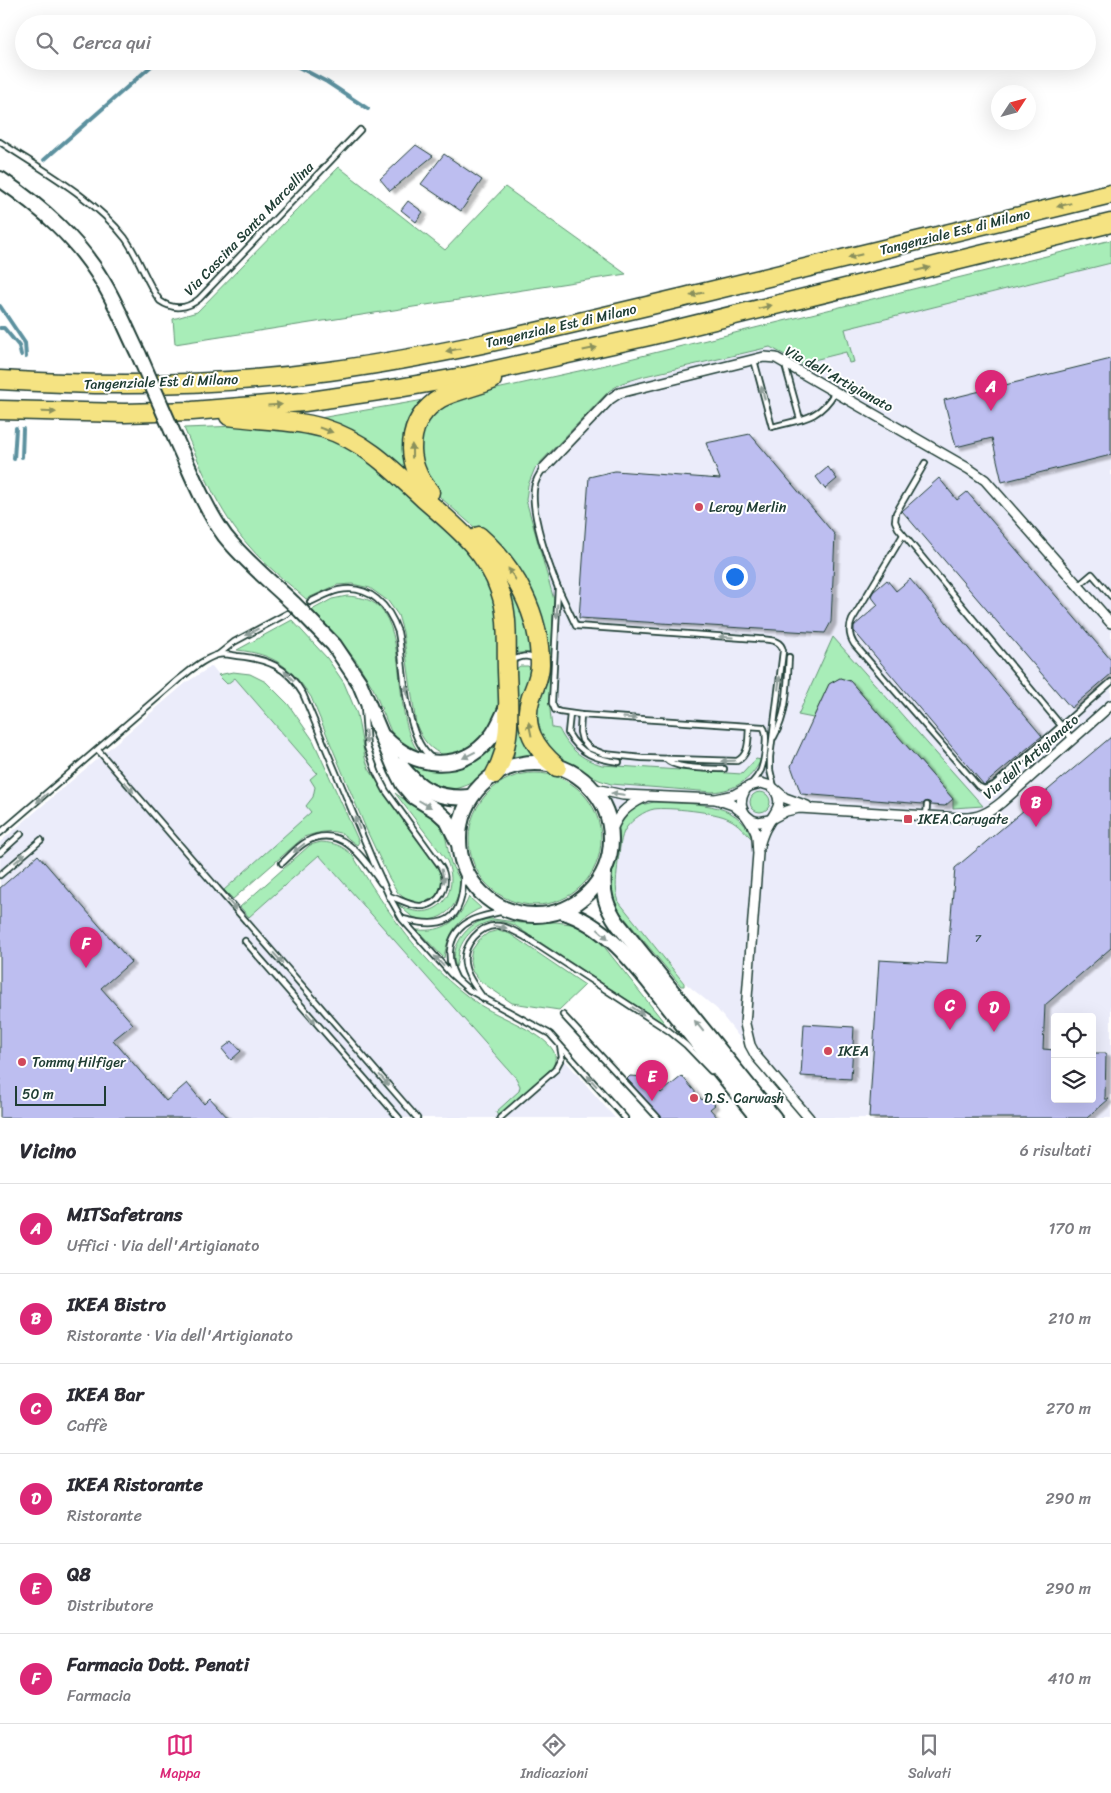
<!DOCTYPE html>
<html lang="it">
<meta charset="utf-8">
<style>
:root{--surface:#fff;--page:#f7f7f7;--text:#2b2b33;--muted:#7c7c81;--line:#e1e1e2;--accent:#db2777}
body{margin:0;font-family:Sriracha,sans-serif;background:var(--page);color:var(--text)}
.controls{position:absolute;right:15px;bottom:15px;display:grid;overflow:hidden;border-radius:5px;box-shadow:0 5px 20px #0002}
.controls button{width:45px;height:45px;display:grid;place-items:center;padding:0;border:0;border-bottom:1px solid var(--line);background:var(--surface);color:var(--text);font:25px sans-serif}
.compass{position:absolute;left:991px;top:85px;width:45px;height:45px;border-radius:50%;background:var(--surface);box-shadow:0 5px 20px #0002;rotate:54deg}
.scale{position:absolute;left:15px;bottom:12px;width:91px;box-sizing:border-box;padding-left:5px;border:2px solid #1f3d34;border-top:0;font-size:14px;line-height:18px;white-space:nowrap;color:#1f3d34;-webkit-text-stroke:4px #fff;paint-order:stroke}
.you{position:absolute;left:734px;top:576px;width:18px;height:18px;margin:-12px;border:4px solid #fff;border-radius:50%;background:#1a73e8;box-shadow:0 0 0 8px #1a73e833}
.badge{display:grid;place-items:center;width:32px;height:32px;border-radius:50%;background:var(--accent);color:#fff;font-size:16px;font-weight:700}
.pin{position:absolute;translate:-50% -41px;filter:drop-shadow(0 1px 2px #0008)}
.pin::after{content:'';position:absolute;top:26px;width:18px;height:15px;background:inherit;clip-path:polygon(0 0,100% 0,50% 100%)}
.list{margin:0;padding:0;list-style:none}
h2{display:flex;justify-content:space-between;align-items:center;height:65px;margin:0;padding:0 20px;font-size:21px}
h2 small{font-size:16px;font-weight:400;color:var(--muted)}
.list li{display:grid;grid-template-columns:32px 1fr auto;gap:15px;align-items:center;box-sizing:border-box;height:90px;padding:0 20px;border-top:1px solid var(--line)}
.list b{display:block;font-size:19px;white-space:nowrap}
.list p{margin:0;font-size:16px;white-space:nowrap;color:var(--muted)}
.list em{font-size:16px;font-style:normal;color:var(--muted)}
.icon{flex:none;width:28px;height:28px;fill:none;stroke:currentColor;stroke-width:2;stroke-linecap:round;stroke-linejoin:round}
.map{position:relative;flex:none;width:1111px;height:1118px;overflow:hidden}
.search{position:absolute;background:var(--surface);box-shadow:0 5px 20px #0002;left:15px;right:15px;top:15px;height:55px;display:flex;align-items:center;gap:12px;box-sizing:border-box;padding:0 18px;border-radius:28px;color:var(--muted);font-size:19px}
.sheet{height:605px;background:var(--surface)}
nav{display:flex;justify-content:space-around;align-items:center;box-sizing:border-box;height:70px;border-top:1px solid var(--line);background:var(--surface);font-size:14px;color:var(--muted)}
nav a{display:grid;justify-items:center;gap:2px}
nav .on{color:var(--accent)}
.map>svg:first-child{display:block}
.built{fill:#ebecfa;fill-rule:evenodd}
.green{fill:#a8edb8;stroke:#649576}
.lines{fill:none;stroke-linecap:round;stroke-linejoin:round}
.stream{stroke:#5c919f;stroke-width:4}
.building{fill:#bdbef0;stroke:#1f3d34;filter:url(#shadow)}
.lane-casing{stroke:#1f3d34;stroke-width:8}
.street-casing{stroke:#1f3d34;stroke-width:12}
.secondary-casing{stroke:#1f3d34;stroke-width:18}
.highway-casing{stroke:#1f3d34;stroke-width:21}
.lane{stroke:#fff;stroke-width:4.5}
.street{stroke:#fff;stroke-width:9}
.secondary{stroke:#fff;stroke-width:14}
.highway{stroke:#f5e382;stroke-width:18}
.lane-bridge-casing{stroke:#1f3d34;stroke-width:8;stroke-linecap:butt}
.secondary-bridge-casing{stroke:#1f3d34;stroke-width:18;stroke-linecap:butt}
.lane-bridge{stroke:#fff;stroke-width:4.5}
.secondary-bridge{stroke:#fff;stroke-width:14}
.oneway{fill:#8a905b}
.oneway2{fill:#8f9e9a}
.poi-dot{fill:#d1495b;stroke:#fff;stroke-width:2}
.labels{text-anchor:middle;dominant-baseline:central;stroke-width:4;stroke-linejoin:round;paint-order:stroke}
.number-label{font-size:11px;fill:#465d63}
.street-label{font-size:14px;fill:#1f3d34;stroke:#fff}
.poi-label{font-size:14px;fill:#1f3d34;stroke:#fff;text-anchor:start}
</style>
<div class="map">
<svg width="1111" height="1118" viewBox="0 0 1111 1118">
<defs>
<filter id="shadow"><feDropShadow dx="5" dy="3" stdDeviation="1" flood-color="#0004"/></filter>
</defs>
<rect width="100%" height="100%" fill="#fff"/>
<filter id="ink" filterUnits="userSpaceOnUse"><feTurbulence type="fractalNoise" baseFrequency=".02" numOctaves="2"/><feDisplacementMap in="SourceGraphic" scale="10" xChannelSelector="R" yChannelSelector="G"/><feConvolveMatrix kernelMatrix="1 2 1 2 8 2 1 2 1" color-interpolation-filters="sRGB"/></filter>
<g filter="url(#ink)">
<g class="built">
<path d="M1111,263V1118H803L717,1009L685,983L619,902L615,891L620,841L602,765L588,761L575,752L565,742L559,729L552,728L549,701L554,623L547,573L526,500L528,485L535,468L609,391L622,383L770,347L812,370L810,361L846,352L854,362L845,329ZM1055,1017H1092V1099H1055Z"/>
<path d="M212,666L226,684L235,677L318,773L312,812L225,889L233,899L249,917L319,855L524,1084L562,1057L615,1118H0V842L187,682Z"/>
</g>
<g class="green">
<path d="M339,167L445,250L505,187L626,274L175,344L173,319L197,312Z"/>
<path d="M1111,240V263L845,329L854,362L849,363L846,352L810,361L813,370L770,347L645,376L622,383L609,391L535,468L528,485L526,500L554,600L549,701L552,728L559,729C569,749 581,759 602,765L742,774L756,759L761,760C750,781 735,790 712,792L611,784L599,780L556,758L534,728L545,656L497,547L441,498L430,486L417,445L429,417L451,399L597,367Z"/>
<path d="M424,400L404,455L407,472L321,420L320,418Z"/>
<path d="M267,425L318,431L389,471L473,557L485,573L493,593L497,611L500,698L493,725L471,749L446,756C430,750 423,741 416,724L403,632L398,615L388,601L370,588L352,584L337,585L306,599C287,582 265,565 249,546C218,512 202,469 184,428Z"/>
<path d="M505,577L527,620L533,653H515L509,592Z"/>
<path d="M347,596C358,597 370,598 379,607C406,634 394,709 414,745C416,749 420,753 423,757L399,743L392,734L373,688L357,662L339,639L310,611L332,599Z"/>
<path d="M292,620L327,658L344,683L357,714L365,758L369,769L406,825L438,867L442,876L441,887L436,896L427,901L417,903L407,900L398,893L388,876L367,831L311,697C290,666 274,654 237,650Z"/>
<path d="M833,637L983,806L953,808V799L850,681L840,678L829,684L813,718L798,715Z"/>
<path d="M520,666H528L533,672L537,757L525,756L514,758L516,734V669Z"/>
<path d="M233,672L250,674L266,682L288,704L313,740L359,842L357,845C352,842 348,838 344,835C332,828 316,833 304,837L233,899L224,890L311,812L306,806L313,797L315,787L310,779L317,773L235,678L227,684L218,675Z"/>
<path d="M500,736C498,744 497,755 493,763C484,782 448,798 429,786C420,779 412,769 403,761C451,779 465,767 500,736Z"/>
<circle cx="535" cy="839" r="66"/>
<circle cx="760" cy="802" r="10"/>
<path d="M395,793C409,804 432,814 441,827C448,838 447,851 451,863C453,869 458,875 460,881C460,883 460,889 459,892C455,914 429,928 410,915C406,912 402,908 398,904C432,926 462,897 447,861Z"/>
<path d="M654,802C690,805 738,798 752,839C745,832 738,823 729,819C717,812 668,807 654,809C644,811 633,819 626,828C620,837 620,850 618,861C617,876 614,887 619,902L684,983V986H681L619,911L611,897L609,872L614,859L618,828L626,814L637,806Z"/>
<path d="M321,842C336,843 343,846 353,856C387,911 423,966 477,1003C495,1016 550,1034 555,1055C556,1058 554,1063 554,1066L498,1116L496,1112L519,1091L520,1086L516,1078L319,855L249,917L240,907L310,845Z"/>
<path d="M469,897L481,908C458,919 448,932 444,958L417,930C445,932 458,922 469,897Z"/>
<path d="M493,919L522,923L556,922L571,924L588,931L602,944L667,1026L514,925C509,924 504,921 498,921C481,920 464,934 459,951C458,956 458,961 456,967C449,950 464,927 481,921C485,919 489,919 493,919Z"/>
<path d="M499,930L510,934L585,985L559,1010L512,1003L480,981L472,971L470,960L472,950L479,940L488,933Z"/>
</g>
<g class="lines">
<g class="stream">
<path d="M200,24L206,18L217,24"/>
<path d="M287,61L327,82L368,109"/>
<path d="M44,160L157,61"/>
<path d="M0,306L25,343L26,357"/>
<path d="M0,328H4L19,346L21,355"/>
<path d="M22,457L23,429"/>
<path d="M14,459L16,428"/>
</g>
</g>
<g class="building">
<path d="M416,145L433,156L390,191L380,179Z"/>
<path d="M444,154L482,180L461,211L421,184Z"/>
<path d="M408,201L423,212L416,222L401,210Z"/>
<path d="M1111,359V455L1002,482L992,438L956,447L944,400Z"/>
<path d="M750,434L835,535L831,622L825,633L579,618L589,477L615,471L720,479L706,443Z"/>
<path d="M828,467L837,479L825,489L816,477Z"/>
<path d="M939,478L957,500L967,492L1111,660V674L1071,708L902,511Z"/>
<path d="M910,579L1042,736L984,785L854,631V626L878,605L871,596L873,592L887,580L896,591Z"/>
<path d="M840,678L850,681L953,799L945,806L931,805L927,801L923,804L801,794L791,766L829,684Z"/>
<path d="M1111,737V948L1045,1005L1043,1049L1055,1050V1099H1092V1053H1106L1105,1099H1109L1087,1118H869L879,960L947,964L955,868Z"/>
<path d="M38,855L131,962L101,988L133,1024L113,1040L166,1101L187,1083L204,1104L210,1098L228,1118H0V888Z"/>
<path d="M804,1024L854,1027L851,1079L801,1076Z"/>
<path d="M232,1041L241,1051L231,1060L222,1049Z"/>
<path d="M630,1076L646,1077L661,1093L682,1076L702,1100L707,1096L715,1105L710,1109L718,1118H662L627,1079Z"/>
</g>
<g class="lines">
<g class="lane-casing">
<g id="lane">
<path d="M0,142C42,170 93,197 125,238C139,257 146,282 160,301C173,310 187,309 199,299L360,130"/>
<path d="M754,360L772,427C801,419 819,420 835,392"/>
<path d="M785,365L800,419"/>
<path d="M925,463L896,513L895,521L898,528L1073,740"/>
<path d="M544,468C539,474 535,481 534,489C531,515 548,563 558,588"/>
<path d="M903,535L852,620C848,629 849,636 854,644L978,786L984,789L994,785L1111,682"/>
<path d="M1078,586L1092,574L1111,596"/>
<path d="M310,602C319,598 329,592 339,590C370,584 389,606 398,632C405,666 403,737 432,758"/>
<path d="M219,654L234,642L288,613"/>
<path d="M510,661C518,658 528,653 535,660"/>
<path d="M364,707L367,747L377,774L386,791L441,867C451,884 440,907 419,906C409,905 399,899 389,896"/>
<path d="M570,714L568,733C580,754 596,759 619,762"/>
<path d="M581,715L580,732L582,740L589,748L604,754L642,758L737,761C750,754 748,739 749,726"/>
<path d="M774,737C788,712 787,685 789,657"/>
<path d="M98,750L217,888"/>
<path d="M666,759C676,770 709,768 724,769"/>
<path d="M751,784C755,780 758,776 761,770C764,762 769,733 763,727L581,715L560,712L555,710L552,703L558,588L576,626L758,639C769,640 781,639 783,651L770,757V770L774,787"/>
<path d="M926,816L927,805"/>
<path d="M0,833L178,680C190,671 203,659 217,655C223,653 231,655 237,656C267,659 287,666 303,694L373,861L389,896L402,919L451,974L469,990L550,1034L625,1118"/>
<path d="M0,853L21,834"/>
<path d="M282,863C290,856 297,847 306,842C341,822 364,859 381,883"/>
<path d="M0,875L41,840"/>
<path d="M403,919C454,932 463,915 464,867"/>
<path d="M246,921L417,1118"/>
<path d="M245,941L399,1118"/>
<path d="M456,978C444,956 449,931 472,920C483,915 496,914 507,910"/>
<path d="M484,999C477,989 467,977 465,964C462,946 480,923 500,926C509,927 517,933 525,937L669,1031L686,1045L711,1071"/>
<path d="M563,1015L658,1118"/>
<path d="M500,1118L555,1070L562,1057L560,1046"/>
</g>
</g>
<g class="street-casing">
<g id="street">
<path d="M544,468L610,399L619,393L764,357L776,358L969,469L985,480L1111,623"/>
<path d="M591,788L623,795L716,799L734,795L750,786L761,783L771,786L785,798L807,806"/>
<path d="M745,790C734,810 750,816 756,833C758,840 757,847 758,853L745,1024L750,1045L756,1056L809,1118"/>
<path d="M716,799L733,805L752,820L759,822L769,820L786,811L799,808L960,818C977,819 989,813 1002,802L1111,705"/>
<path d="M610,834C618,814 625,807 645,797"/>
<path d="M759,846C761,839 763,832 767,826C773,814 784,806 776,792"/>
</g>
</g>
<g class="secondary-casing">
<g id="secondary">
<path d="M0,179C41,207 78,239 103,282C117,305 127,331 139,355"/>
<path d="M176,440C191,472 204,507 225,536C245,561 271,582 294,604"/>
<path d="M302,612L334,645L359,682L396,770L403,784L413,796L437,811L447,820L458,842"/>
<path d="M385,738C414,768 461,774 490,738C498,729 502,717 507,707"/>
<circle cx="535" cy="839" r="76"/>
<path d="M400,765C420,790 438,800 471,797"/>
<path d="M604,873C602,893 606,907 618,924L774,1118"/>
<path d="M561,911C613,926 646,980 679,1020C705,1053 731,1085 758,1118"/>
</g>
</g>
<g class="highway-casing">
<g id="highway">
<path d="M0,380C110,387 220,386 329,371C455,354 578,322 702,293C838,260 975,227 1111,194"/>
<path d="M0,410L125,413L192,411L304,402L399,388L468,376L649,336L1111,223"/>
<path d="M229,416C261,421 292,419 323,428C365,441 393,470 424,499C455,526 487,551 500,591C509,616 506,644 507,670C508,705 513,743 495,774"/>
<path d="M430,492C404,463 405,419 441,398C456,390 476,387 492,380"/>
<path d="M479,536C515,568 540,614 540,664C540,677 535,686 531,697C521,727 535,748 557,767"/>
</g>
</g>
<use href="#lane" class="lane"/>
<use href="#street" class="street"/>
<use href="#secondary" class="secondary"/>
<use href="#highway" class="highway"/>
<g class="lane-bridge-casing">
<path id="lane-bridge" d="M217,888L246,921"/>
</g>
<g class="secondary-bridge-casing">
<g id="secondary-bridge">
<path d="M139,355L176,440"/>
<path d="M294,604L302,612"/>
</g>
</g>
<use href="#lane-bridge" class="lane-bridge"/>
<use href="#secondary-bridge" class="secondary-bridge"/>
</g>
<defs><path id="oneway-solid" d="M-6-.8H1V-3.2L6.5 0L1 3.2V.8H-6Z" transform="scale(1.25)"/></defs>
<g class="oneway">
<use href="#oneway-solid" transform="translate(1064 205) rotate(166)"/>
<use href="#oneway-solid" transform="translate(855 256) rotate(166)"/>
<use href="#oneway-solid" transform="translate(923 269) rotate(-14)"/>
<use href="#oneway-solid" transform="translate(697 294) rotate(166)"/>
<use href="#oneway-solid" transform="translate(765 307) rotate(-14)"/>
<use href="#oneway-solid" transform="translate(590 349) rotate(-12)"/>
<use href="#oneway-solid" transform="translate(453 350) rotate(169)"/>
<use href="#oneway-solid" transform="translate(275 405) rotate(-4)"/>
<use href="#oneway-solid" transform="translate(49 412) rotate(2)"/>
<use href="#oneway-solid" transform="translate(326 430) rotate(19)"/>
<use href="#oneway-solid" transform="translate(412 451) rotate(-91)"/>
<use href="#oneway-solid" transform="translate(512 574) rotate(-123)"/>
<use href="#oneway-solid" transform="translate(530 729) rotate(-102)"/>
</g>
<g class="oneway2">
<use href="#oneway-solid" transform="translate(763 393) rotate(-105)"/>
<use href="#oneway-solid" transform="translate(557 611) rotate(92)"/>
<use href="#oneway-solid" transform="translate(252 632) rotate(151)"/>
<use href="#oneway-solid" transform="translate(726 637) rotate(-176)"/>
<use href="#oneway-solid" transform="translate(289 676) rotate(-134)"/>
<use href="#oneway-solid" transform="translate(779 683) rotate(-83)"/>
<use href="#oneway-solid" transform="translate(407 692) rotate(-98)"/>
<use href="#oneway-solid" transform="translate(630 718) rotate(3)"/>
<use href="#oneway-solid" transform="translate(366 737) rotate(85)"/>
<use href="#oneway-solid" transform="translate(469 755) rotate(153)"/>
<use href="#oneway-solid" transform="translate(728 761) rotate(178)"/>
<use href="#oneway-solid" transform="translate(129 787) rotate(49)"/>
<use href="#oneway-solid" transform="translate(618 794) rotate(-173)"/>
<use href="#oneway-solid" transform="translate(42 798) rotate(140)"/>
<use href="#oneway-solid" transform="translate(425 804) rotate(30)"/>
<use href="#oneway-solid" transform="translate(357 823) rotate(-112)"/>
<use href="#oneway-solid" transform="translate(299 848) rotate(141)"/>
<use href="#oneway-solid" transform="translate(20 858) rotate(-41)"/>
<use href="#oneway-solid" transform="translate(443 876) rotate(79)"/>
<use href="#oneway-solid" transform="translate(232 905) rotate(49)"/>
<use href="#oneway-solid" transform="translate(500 927) rotate(9)"/>
<use href="#oneway-solid" transform="translate(603 934) rotate(42)"/>
<use href="#oneway-solid" transform="translate(278 958) rotate(49)"/>
<use href="#oneway-solid" transform="translate(439 961) rotate(-132)"/>
<use href="#oneway-solid" transform="translate(638 1011) rotate(33)"/>
<use href="#oneway-solid" transform="translate(311 1018) rotate(49)"/>
<use href="#oneway-solid" transform="translate(699 1026) rotate(-129)"/>
<use href="#oneway-solid" transform="translate(384 1080) rotate(49)"/>
<use href="#oneway-solid" transform="translate(592 1081) rotate(-131)"/>
</g>
</g>
<g class="poi-dot">
<circle cx="699" cy="507" r="5"/>
<rect x="903" y="814" width="10" height="10" rx="2.5"/>
<circle cx="828" cy="1051" r="5"/>
<circle cx="22" cy="1062" r="5"/>
<circle cx="694" cy="1098" r="5"/>
</g>
<g class="labels">
<g class="number-label">
<text x="978" y="938">7</text>
</g>
<g class="street-label">
<text transform="translate(249 229) rotate(-46)">Via Cascina Santa Marcellina</text>
<text transform="translate(955 232) rotate(-14)">Tangenziale Est di Milano</text>
<text transform="translate(561 326) rotate(-13)">Tangenziale Est di Milano</text>
<text transform="translate(839 379) rotate(29)">Via dell'Artigianato</text>
<text transform="translate(161 382) rotate(-2)">Tangenziale Est di Milano</text>
<text transform="translate(1031 757) rotate(-41)">Via dell'Artigianato</text>
</g>
<g class="poi-label">
<text x="709" y="507">Leroy Merlin</text>
<text x="918" y="819">IKEA Carugate</text>
<text x="838" y="1051">IKEA</text>
<text x="32" y="1062">Tommy Hilfiger</text>
<text x="704" y="1098">D.S. Carwash</text>
</g>
</g>
</svg>
<div class="controls">
<button><svg class="icon" aria-label="locate" viewBox="0 0 24 24"><circle cx="12" cy="12" r="6"/><path d="M12 2v4M12 18v4M2 12h4M18 12h4"/></svg></button>
<button><svg class="icon" aria-label="layers" viewBox="0 0 24 24"><path d="M12 4l9 5-9 5-9-5zM3 14l9 5 9-5"/></svg></button>
</div>
<svg class="compass" viewBox="-18 -18 36 36"><path d="M0-13l5 13h-10z" fill="#e53935"/><path d="M0 13l5-13h-10z" fill="#7c7c81"/></svg>
<div class="scale">50 m</div>
<div class="you"></div>
<div class="pin badge" style="left:991px;top:411px">A</div>
<div class="pin badge" style="left:1036px;top:827px">B</div>
<div class="pin badge" style="left:950px;top:1030px">C</div>
<div class="pin badge" style="left:994px;top:1032px">D</div>
<div class="pin badge" style="left:652px;top:1101px">E</div>
<div class="pin badge" style="left:86px;top:968px">F</div>
<div class="search"><svg class="icon" aria-label="search" viewBox="0 0 24 24"><circle cx="10" cy="10" r="6"/><path d="M15 15l6 6"/></svg>Cerca qui</div>
</div>
<section class="sheet">
<h2>Vicino<small>6 risultati</small></h2>
<ul class="list">
<li><span class="badge">A</span><div><b>MITSafetrans</b><p>Uffici · Via dell'Artigianato</p></div><em>170 m</em></li>
<li><span class="badge">B</span><div><b>IKEA Bistro</b><p>Ristorante · Via dell'Artigianato</p></div><em>210 m</em></li>
<li><span class="badge">C</span><div><b>IKEA Bar</b><p>Caffè</p></div><em>270 m</em></li>
<li><span class="badge">D</span><div><b>IKEA Ristorante</b><p>Ristorante</p></div><em>290 m</em></li>
<li><span class="badge">E</span><div><b>Q8</b><p>Distributore</p></div><em>290 m</em></li>
<li><span class="badge">F</span><div><b>Farmacia Dott. Penati</b><p>Farmacia</p></div><em>410 m</em></li>
</ul>
</section>
<nav>
<a class="on"><svg class="icon" aria-label="map" viewBox="0 0 24 24"><path d="M3 6l6-2 6 2 6-2v14l-6 2-6-2-6 2zM9 4v14M15 6v14"/></svg>Mappa</a>
<a><svg class="icon" aria-label="directions" viewBox="0 0 24 24"><path d="M12 3l9 9-9 9-9-9zM9 14v-3h6M13 9l2 2-2 2"/></svg>Indicazioni</a>
<a><svg class="icon" aria-label="saved" viewBox="0 0 24 24"><path d="M7 4h10v16l-5-4-5 4z"/></svg>Salvati</a>
</nav>
